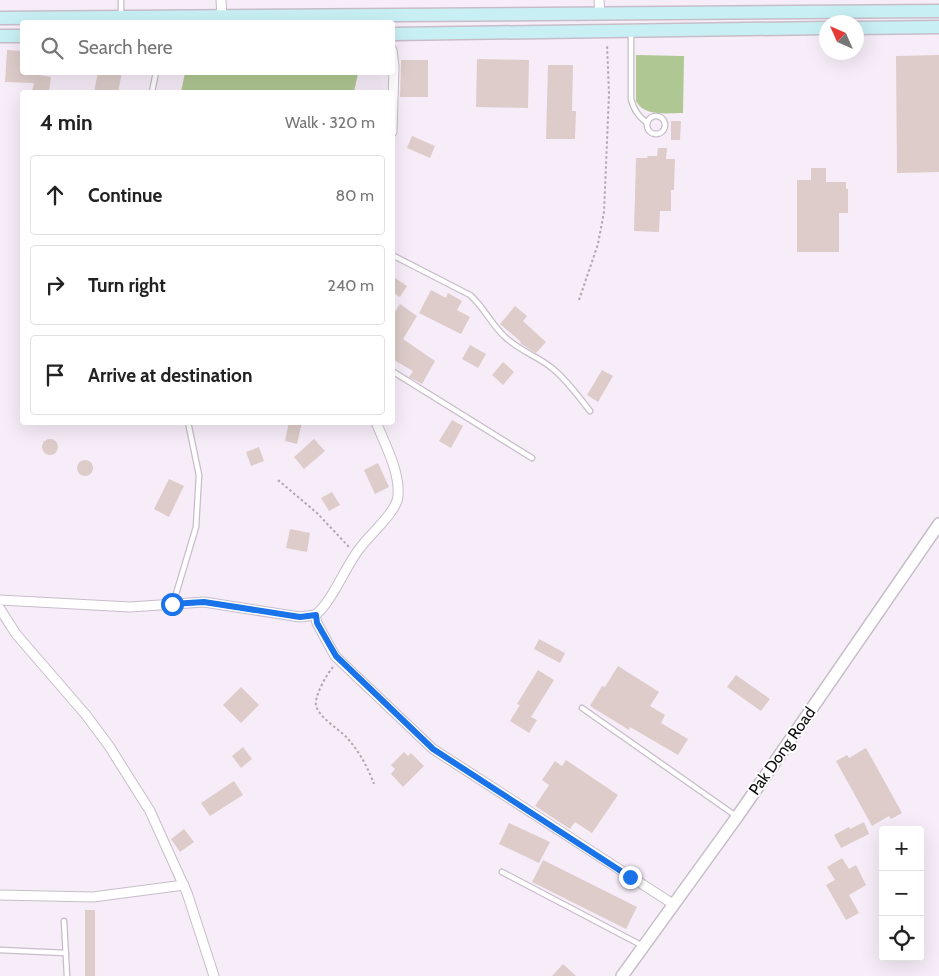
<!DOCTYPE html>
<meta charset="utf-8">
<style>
:root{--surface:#fff;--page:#f2f2f2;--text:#222;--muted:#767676;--line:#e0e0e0}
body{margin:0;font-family:Cabin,sans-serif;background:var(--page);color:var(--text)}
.controls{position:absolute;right:15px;bottom:15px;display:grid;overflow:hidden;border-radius:5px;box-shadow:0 5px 20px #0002}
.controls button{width:45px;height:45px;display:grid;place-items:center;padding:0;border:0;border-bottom:1px solid var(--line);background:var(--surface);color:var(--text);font:25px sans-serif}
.compass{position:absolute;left:819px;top:15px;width:45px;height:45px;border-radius:50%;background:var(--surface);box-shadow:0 5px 20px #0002;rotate:315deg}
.stop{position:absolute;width:15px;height:15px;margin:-11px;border:4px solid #1a73e8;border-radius:50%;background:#fff}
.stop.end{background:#1a73e8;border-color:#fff;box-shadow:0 1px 5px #0008}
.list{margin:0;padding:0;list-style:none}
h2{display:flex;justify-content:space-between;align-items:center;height:65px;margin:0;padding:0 20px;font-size:21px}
h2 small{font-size:16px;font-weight:400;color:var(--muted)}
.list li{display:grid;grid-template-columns:32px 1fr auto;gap:15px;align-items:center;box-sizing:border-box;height:80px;margin:0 10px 10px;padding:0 10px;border:1px solid var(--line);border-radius:5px}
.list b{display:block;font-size:19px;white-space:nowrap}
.list em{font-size:16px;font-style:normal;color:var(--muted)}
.icon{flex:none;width:28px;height:28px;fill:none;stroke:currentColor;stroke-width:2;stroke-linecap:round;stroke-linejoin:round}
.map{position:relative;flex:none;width:939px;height:976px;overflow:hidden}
.search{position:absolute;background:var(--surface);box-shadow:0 5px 20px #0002;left:20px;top:20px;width:375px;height:55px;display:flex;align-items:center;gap:12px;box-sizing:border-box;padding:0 18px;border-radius:5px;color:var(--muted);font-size:19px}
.panel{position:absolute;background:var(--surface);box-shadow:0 5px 20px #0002;left:20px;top:90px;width:375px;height:335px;border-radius:5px}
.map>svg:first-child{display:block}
.green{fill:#afc792}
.building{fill:#ddccc9}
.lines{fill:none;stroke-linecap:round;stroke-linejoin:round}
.service-casing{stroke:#c7bdc9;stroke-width:7}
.minor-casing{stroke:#c7bdc9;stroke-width:11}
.tertiary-casing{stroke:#c7bdc9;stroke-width:14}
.secondary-casing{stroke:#c7bdc9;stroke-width:15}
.path{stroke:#afa7b1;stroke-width:2;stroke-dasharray:2.5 2.5;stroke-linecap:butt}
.service{stroke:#fff;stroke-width:4.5}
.minor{stroke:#fff;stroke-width:9}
.tertiary{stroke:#fff;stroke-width:11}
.secondary{stroke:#c8f0f4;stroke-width:12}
.route{stroke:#1a73e8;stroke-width:6}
.labels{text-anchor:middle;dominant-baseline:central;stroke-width:4;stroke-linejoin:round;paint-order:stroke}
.street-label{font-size:16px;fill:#0d0a0e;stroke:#fefefe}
</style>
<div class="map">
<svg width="939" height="976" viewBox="0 0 939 976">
<rect width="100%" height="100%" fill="#f7edf9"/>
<g class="green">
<path d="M636,55L684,56L683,113C668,113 644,117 636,101Z"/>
<path d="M185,73V72L358,73L354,92H181Z"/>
</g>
<g class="building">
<path d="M7,50L22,51V72L51,77L49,92H32L34,83L5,82Z"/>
<path d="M939,55V172L897,173L896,56Z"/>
<path d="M477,59L529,60L528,108L476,107Z"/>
<path d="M401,60H428V97H400Z"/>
<path d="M548,65H573L572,111H576L575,139H546Z"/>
<path d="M98,72H122L118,92H94Z"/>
<path d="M671,121H681L680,140H671Z"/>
<path d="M412,136L435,146L430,158L407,148Z"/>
<path d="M658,148H667L666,159H675L674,190H671V211H660L659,232L634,231L636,158H648L647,156H657Z"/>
<path d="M811,168H826V182H846V189H848V213H839V252H797V180H811Z"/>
<path d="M392,276L407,286L400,297L392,292Z"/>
<path d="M431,290L446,298L448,293L462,301L457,310L470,317L461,334L419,313Z"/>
<path d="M400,304L417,316L403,339L435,361L422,384L409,377L413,371L392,359V316Z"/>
<path d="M515,306L527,316L523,321L546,342L536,353L523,345L520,343L521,342L500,324Z"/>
<path d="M470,345L486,354L478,368L462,359Z"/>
<path d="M503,362L514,372L503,385L492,375Z"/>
<path d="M602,370L613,376L598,402L587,395Z"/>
<path d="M452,420L463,426L451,448L439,441Z"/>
<path d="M289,422H302L297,444L285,441Z"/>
<circle cx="50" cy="447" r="8"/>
<path d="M314,439L325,451L304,469L294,457Z"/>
<path d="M259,447L264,461L251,466L246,452Z"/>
<circle cx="85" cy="468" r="8"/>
<path d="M378,463L389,487L375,494L364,470Z"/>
<path d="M169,479L184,486L169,517L154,509Z"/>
<path d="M332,492L340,505L329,511L321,498Z"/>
<path d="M290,529L310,533L307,552L286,548Z"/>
<path d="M539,639L565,653L560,663L534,649Z"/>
<path d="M618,666L659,692L650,706L665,715L661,723L688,739L678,755L630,727L629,730L590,706L602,686L605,687Z"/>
<path d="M538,670L554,680L531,717L537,720L529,733L510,721L520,705L517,704Z"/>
<path d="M736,675L770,699L761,711L727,687Z"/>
<path d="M241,687L259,705L241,723L223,705Z"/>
<path d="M243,747L252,759L241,768L232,756Z"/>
<path d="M866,748L902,813L891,819L889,816L872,826L836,761L847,755L849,758Z"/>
<path d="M404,752L408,756L411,753L424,766L403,787L391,774L395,769L391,765Z"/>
<path d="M566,760L618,795L592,833L575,822L570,829L535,806L549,785L542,780L555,761L562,766Z"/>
<path d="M234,781L243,795L210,816L201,803Z"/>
<path d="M864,822L869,834L841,848L834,835L849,827L850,829Z"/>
<path d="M509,823L550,842L539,863L499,844Z"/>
<path d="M184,829L194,842L180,852L171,839Z"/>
<path d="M842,858L849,869L856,865L866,885L849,895L859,913L846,920L826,885L835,880L827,867Z"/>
<path d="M543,860L637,907L626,929L532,882Z"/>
<rect x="85" y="910" width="10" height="66"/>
<path d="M563,964L576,976H552Z"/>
</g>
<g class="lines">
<g class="service-casing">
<g id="service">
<path d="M121,16V0"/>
<path d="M631,33V99C634,110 638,116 647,123"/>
<path d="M152,92L156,72"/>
<circle cx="656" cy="125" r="9"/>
<path d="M392,255L470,295C484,307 491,324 504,336C518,350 537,356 552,368C567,380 578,396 590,411"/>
<path d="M392,371L532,458"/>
<path d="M173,604L196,527L199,475L188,422"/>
<path d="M582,708L736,816"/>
<path d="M502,872L643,946"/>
<path d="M64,921L67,976"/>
<path d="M0,950L66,953"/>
</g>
</g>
<g class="minor-casing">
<g id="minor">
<path d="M221,0L222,16"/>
<path d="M599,0L600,14"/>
<path d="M392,50L394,66L392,132"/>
<path d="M376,422C385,445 400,471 398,496C397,512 369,535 360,548C346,565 331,604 315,615L317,623L335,656L433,749L673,904"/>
<path d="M0,600L130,607L204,602L300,617L315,615"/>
<path d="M0,609L16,634L86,715L109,746L150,811L187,893L214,976"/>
<path d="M0,895L93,897L184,885"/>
</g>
</g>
<g class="tertiary-casing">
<path id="tertiary" d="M622,976L737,817L939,524"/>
</g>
<g class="secondary-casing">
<g id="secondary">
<path d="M0,18L939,11"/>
<path d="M856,28L939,27"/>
<path d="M392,34L826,28"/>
<path d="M0,36H22"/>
</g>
</g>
<g class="path">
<path d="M579,300L598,244L604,212L609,94L607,44"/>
<path d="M278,480L317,513L349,547"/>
<path d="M333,667C327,674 314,696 316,706C321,720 340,729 349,740C360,753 368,768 374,784"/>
</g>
<use href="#service" class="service"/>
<use href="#minor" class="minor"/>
<use href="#tertiary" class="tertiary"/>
<use href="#secondary" class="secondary"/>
</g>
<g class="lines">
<path class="route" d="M172,604L204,602L300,617L316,615L317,623L336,656L433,749L630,877"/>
</g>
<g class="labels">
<g class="street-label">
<text transform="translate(782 751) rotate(-55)">Pak Dong Road</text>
</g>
</g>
</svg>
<div class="controls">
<button>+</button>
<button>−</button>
<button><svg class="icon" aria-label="locate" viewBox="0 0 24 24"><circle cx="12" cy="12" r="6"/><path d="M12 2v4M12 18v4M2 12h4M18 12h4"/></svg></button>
</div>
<svg class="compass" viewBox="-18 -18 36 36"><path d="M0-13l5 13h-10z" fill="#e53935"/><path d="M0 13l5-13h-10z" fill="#767676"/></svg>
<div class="stop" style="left:172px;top:604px"></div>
<div class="stop end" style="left:630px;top:877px"></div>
<div class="search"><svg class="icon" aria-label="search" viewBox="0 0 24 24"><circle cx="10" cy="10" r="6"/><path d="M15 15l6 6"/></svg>Search here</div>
<section class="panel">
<h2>4 min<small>Walk · 320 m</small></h2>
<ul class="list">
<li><svg class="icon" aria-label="ahead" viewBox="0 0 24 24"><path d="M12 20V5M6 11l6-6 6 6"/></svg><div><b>Continue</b></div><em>80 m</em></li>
<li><svg class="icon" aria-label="right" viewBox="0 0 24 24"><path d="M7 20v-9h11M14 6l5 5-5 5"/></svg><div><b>Turn right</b></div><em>240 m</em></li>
<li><svg class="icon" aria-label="arrive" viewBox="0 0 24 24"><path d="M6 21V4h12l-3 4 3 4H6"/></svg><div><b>Arrive at destination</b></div></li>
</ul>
</section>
</div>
